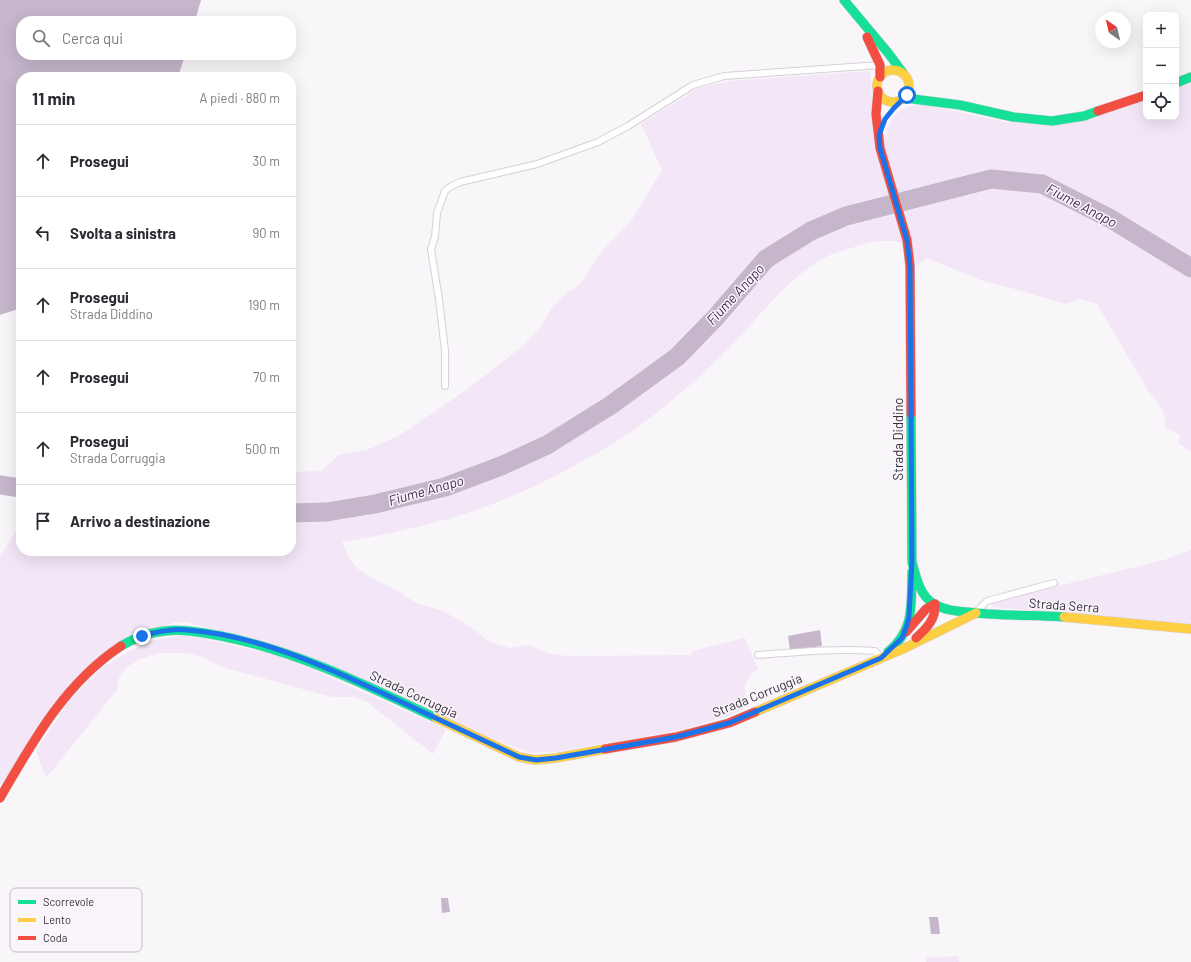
<!DOCTYPE html>
<html lang="it">
<meta charset="utf-8">
<style>
:root{--surface:#fff;--page:#f2f2f3;--text:#2b2b33;--muted:#7c7c81;--line:#e1e1e2}
body{margin:0;font-family:Barlow,sans-serif;background:var(--page);color:var(--text)}
.controls{position:absolute;right:12px;top:12px;display:grid;overflow:hidden;border-radius:8px;box-shadow:0 4px 16px #0002}
.controls button{width:36px;height:36px;display:grid;place-items:center;padding:0;border:0;border-bottom:1px solid var(--line);background:var(--surface);color:var(--text);font:20px sans-serif}
.compass{position:absolute;left:1095px;top:12px;width:36px;height:36px;border-radius:50%;background:var(--surface);box-shadow:0 4px 16px #0002;rotate:326deg}
.stop{position:absolute;width:12px;height:12px;margin:-9px;border:3px solid #1a73e8;border-radius:50%;background:#fff}
.stop.end{background:#1a73e8;border-color:#fff;box-shadow:0 1px 4px #0008}
.list{margin:0;padding:0;list-style:none}
h2{display:flex;justify-content:space-between;align-items:center;height:52px;margin:0;padding:0 16px;font-size:17px}
h2 small{font-size:13px;font-weight:400;color:var(--muted)}
.list li{display:grid;grid-template-columns:26px 1fr auto;gap:12px;align-items:center;box-sizing:border-box;height:72px;padding:0 16px;border-top:1px solid var(--line)}
.list b{display:block;font-size:15px;white-space:nowrap}
.list p{margin:0;font-size:13px;white-space:nowrap;color:var(--muted)}
.list em{font-size:13px;font-style:normal;color:var(--muted)}
.icon{flex:none;width:22px;height:22px;fill:none;stroke:currentColor;stroke-width:2;stroke-linecap:round;stroke-linejoin:round}
.map{position:relative;flex:none;width:1191px;height:962px;overflow:hidden}
.search{position:absolute;background:var(--surface);box-shadow:0 4px 16px #0002;left:16px;top:16px;width:280px;height:44px;display:flex;align-items:center;gap:10px;box-sizing:border-box;padding:0 14px;border-radius:16px;color:var(--muted);font-size:15px}
.panel{position:absolute;background:var(--surface);box-shadow:0 4px 16px #0002;left:16px;top:72px;width:280px;height:484px;border-radius:16px}
.map>svg:first-child{display:block}
.green{fill:#f2e6f7}
.water{fill:#c5b6cb}
.lines{fill:none;stroke-linecap:round;stroke-linejoin:round}
.river{stroke:#c5b6cb;stroke-width:19}
.lane-casing{stroke:#d6d0d8;stroke-width:8}
.fast-casing{stroke:#d6d0d8;stroke-width:10}
.slow-casing{stroke:#d6d0d8;stroke-width:10}
.jam-casing{stroke:#d6d0d8;stroke-width:10}
.lane{stroke:#fefefe;stroke-width:6}
.fast{stroke:#16e098;stroke-width:9}
.slow{stroke:#ffcf43;stroke-width:9}
.jam{stroke:#f24e42;stroke-width:9}
.route{stroke:#1a73e8;stroke-width:5}
.labels{text-anchor:middle;dominant-baseline:central;stroke-width:3;stroke-linejoin:round;paint-order:stroke}
.street-label{font-size:13px;fill:#362e3a;stroke:#faf5fb}
.water-label{font-size:14px;font-style:italic;fill:#492b54;stroke:#faf5fb}
.key{fill:#faf5fb;stroke:#bfb9c1;stroke-width:1}
.key-label{font-size:11px;fill:#362e3a}
</style>
<div class="map">
<svg width="1191" height="962" viewBox="0 0 1191 962">
<rect width="100%" height="100%" fill="#f9f6fa"/>
<g class="green">
<path d="M870,71L872,97L887,141C886,117 899,108 920,104L1011,123L1146,100V117H1176V88L1191,82V452L1178,443L1180,435L1165,427V419L1162,408L1147,389L1097,304L1080,299L1065,304L1022,291L983,281L927,258L917,265L900,242C883,239 868,242 852,248C845,250 837,252 830,255C784,278 757,322 720,357C688,388 652,419 614,443C562,474 506,503 448,519C413,529 378,536 342,542L350,560L358,569L373,579L397,590L416,603L443,611L469,626L490,642L510,648L528,645L548,653L567,656L692,655V651L745,638L758,669C741,681 745,689 746,707L734,714L677,731L555,752L530,753L201,626L187,622H175L111,647L0,785V556L21,523V551H291V472L321,471L339,455L367,450L400,435L465,391L523,346L540,328L553,306L566,294L582,282L600,253L631,221L662,170L641,124L698,88L730,81Z"/>
<path d="M1191,550V624L991,607L993,602L1164,560Z"/>
<path d="M185,635L282,656L446,729L433,754L367,702L353,697H332L222,667L203,657L186,653H159L140,659L127,667L119,677L117,690L46,778L36,751L70,699L102,668L128,652L151,641Z"/>
<path d="M959,956V962H926V958Z"/>
</g>
<g class="water">
<path d="M0,0H201L195,21H21V55H185L178,77H21V308L0,315Z"/>
<path d="M820,630L822,646L790,650L788,636Z"/>
<path d="M441,898H448L450,912L442,913Z"/>
<path d="M929,917H938L940,934H931Z"/>
</g>
<g class="lines">
<g class="river">
<path d="M0,485L21,488"/>
<path d="M291,513L327,512L375,504L445,487L501,466L547,445L611,405L677,357L715,318L766,259L811,231L846,216L991,179L1042,184L1111,219L1191,268"/>
</g>
<g class="lane-casing">
<g id="lane">
<path d="M445,386V351L439,299L431,249L435,237L437,213L445,191L450,187L460,182L537,164L598,142L628,126L693,85L724,76L880,65"/>
<path d="M977,611L987,601L1054,583"/>
<path d="M758,655C797,652 836,648 875,651L881,658"/>
</g>
</g>
<g class="fast-casing">
<g id="fast">
<path d="M844,0L889,54L903,73"/>
<path d="M1176,83L1191,77"/>
<path d="M905,98L960,105L1013,117L1052,121L1084,116L1098,111"/>
<path d="M911,414L912,562C916,577 920,596 934,604C944,610 956,611 967,612C999,616 1032,615 1064,617"/>
<path d="M121,646C133,639 144,634 158,632C179,628 200,632 221,636C297,651 366,685 436,718"/>
<path d="M888,652C915,630 911,604 912,572"/>
</g>
</g>
<g class="slow-casing">
<g id="slow">
<circle cx="893" cy="86" r="16"/>
<path d="M1064,617L1191,629"/>
<path d="M755,712L905,648L976,613"/>
<path d="M436,718L519,757L535,760L556,758L605,749"/>
</g>
</g>
<g class="jam-casing">
<g id="jam">
<path d="M867,37L880,65V77"/>
<path d="M878,91L876,114L880,148L907,240L910,266L911,414"/>
<path d="M1098,111L1146,95"/>
<path d="M906,632L926,609L935,604"/>
<path d="M916,638C927,628 936,619 935,604"/>
<path d="M605,749L676,737L729,723L755,712"/>
<path d="M0,798C33,741 65,683 121,646"/>
</g>
</g>
<use href="#lane" class="lane"/>
<use href="#fast" class="fast"/>
<use href="#slow" class="slow"/>
<use href="#jam" class="jam"/>
</g>
<g class="lines">
<path class="route" d="M142,636C156,632 172,628 187,630C258,635 329,668 393,698C435,718 477,737 519,757L536,760L556,758L676,737L729,723L881,658L902,638L906,628L909,617L912,562L910,266L907,240L880,148L879,135L885,119L894,108L907,95"/>
</g>
<g class="labels">
<g class="street-label">
<text transform="translate(898 439) rotate(-90)">Strada Diddino</text>
<text transform="translate(1064 605) rotate(4)">Strada Serra</text>
<text transform="translate(414 694) rotate(25)">Strada Corruggia</text>
<text transform="translate(757 695) rotate(-22)">Strada Corruggia</text>
</g>
<g class="water-label">
<text transform="translate(1082 205) rotate(28)">Fiume Anapo</text>
<text transform="translate(735 294) rotate(-47)">Fiume Anapo</text>
<text transform="translate(426 490) rotate(-16)">Fiume Anapo</text>
</g>
</g>
<rect x="10" y="888" width="132" height="64" rx="6" class="key"/>
<rect x="18" y="900" width="18" height="4" fill="#16e098"/>
<rect x="18" y="918" width="18" height="4" fill="#ffcf43"/>
<rect x="18" y="936" width="18" height="4" fill="#f24e42"/>
<g class="key-label">
<text x="43" y="906">Scorrevole</text>
<text x="43" y="924">Lento</text>
<text x="43" y="942">Coda</text>
</g>
</svg>
<div class="controls">
<button>+</button>
<button>−</button>
<button><svg class="icon" aria-label="locate" viewBox="0 0 24 24"><circle cx="12" cy="12" r="6"/><path d="M12 2v4M12 18v4M2 12h4M18 12h4"/></svg></button>
</div>
<svg class="compass" viewBox="-18 -18 36 36"><path d="M0-13l5 13h-10z" fill="#e53935"/><path d="M0 13l5-13h-10z" fill="#7c7c81"/></svg>
<div class="stop" style="left:907px;top:95px"></div>
<div class="stop end" style="left:142px;top:636px"></div>
<div class="search"><svg class="icon" aria-label="search" viewBox="0 0 24 24"><circle cx="10" cy="10" r="6"/><path d="M15 15l6 6"/></svg>Cerca qui</div>
<section class="panel">
<h2>11 min<small>A piedi · 880 m</small></h2>
<ul class="list">
<li><svg class="icon" aria-label="ahead" viewBox="0 0 24 24"><path d="M12 20V5M6 11l6-6 6 6"/></svg><div><b>Prosegui</b></div><em>30 m</em></li>
<li><svg class="icon" aria-label="left" viewBox="0 0 24 24"><path d="M17 20v-9H6M10 6l-5 5 5 5"/></svg><div><b>Svolta a sinistra</b></div><em>90 m</em></li>
<li><svg class="icon" aria-label="ahead" viewBox="0 0 24 24"><path d="M12 20V5M6 11l6-6 6 6"/></svg><div><b>Prosegui</b><p>Strada Diddino</p></div><em>190 m</em></li>
<li><svg class="icon" aria-label="ahead" viewBox="0 0 24 24"><path d="M12 20V5M6 11l6-6 6 6"/></svg><div><b>Prosegui</b></div><em>70 m</em></li>
<li><svg class="icon" aria-label="ahead" viewBox="0 0 24 24"><path d="M12 20V5M6 11l6-6 6 6"/></svg><div><b>Prosegui</b><p>Strada Corruggia</p></div><em>500 m</em></li>
<li><svg class="icon" aria-label="arrive" viewBox="0 0 24 24"><path d="M6 21V4h12l-3 4 3 4H6"/></svg><div><b>Arrivo a destinazione</b></div></li>
</ul>
</section>
</div>
